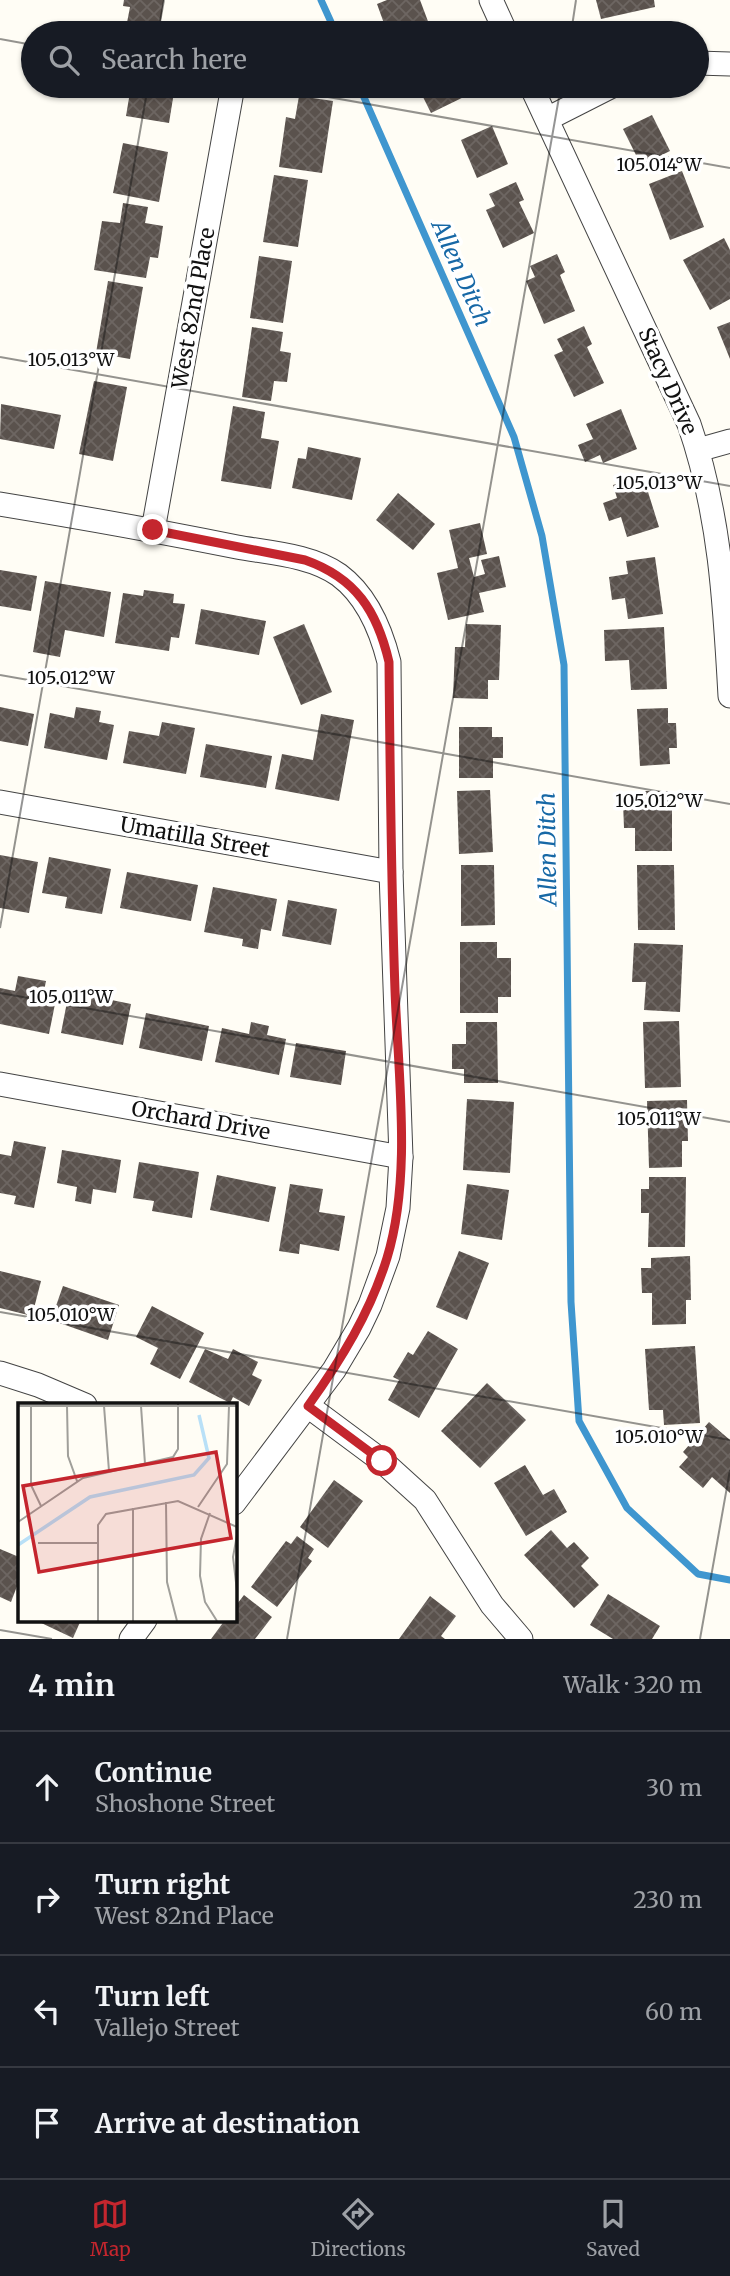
<!DOCTYPE html>
<meta charset="utf-8">
<style>
:root{--surface:#171b24;--page:#242831;--text:#f1f3f6;--muted:#9ea1a6;--line:#363941;--accent:#c4262e}
body{margin:0;font-family:Merriweather,serif;background:var(--page);color:var(--text)}
.stop{position:absolute;width:21px;height:21px;margin:-16px;border:5px solid #c4262e;border-radius:50%;background:#fff}
.stop.end{background:#c4262e;border-color:#fff;box-shadow:0 2px 7px #0008}
.list{margin:0;padding:0;list-style:none}
h2{display:flex;justify-content:space-between;align-items:center;height:91px;margin:0;padding:0 28px;font-size:30px}
h2 small{font-size:23px;font-weight:400;color:var(--muted)}
.list li{display:grid;grid-template-columns:46px 1fr auto;gap:21px;align-items:center;box-sizing:border-box;height:112px;padding:0 28px;border-top:2px solid var(--line)}
.list b{display:block;font-size:26px;white-space:nowrap}
.list p{margin:0;font-size:23px;white-space:nowrap;color:var(--muted)}
.list em{font-size:23px;font-style:normal;color:var(--muted)}
.icon{flex:none;width:38px;height:38px;fill:none;stroke:currentColor;stroke-width:2;stroke-linecap:round;stroke-linejoin:round}
.map{position:relative;flex:none;width:730px;height:1639px;overflow:hidden}
.search{position:absolute;background:var(--surface);box-shadow:0 2px 5px #0004;left:21px;right:21px;top:21px;height:77px;display:flex;align-items:center;gap:18px;box-sizing:border-box;padding:0 24px;border-radius:38px;color:var(--muted);font-size:26px}
.sheet{height:539px;background:var(--surface)}
nav{display:flex;justify-content:space-around;align-items:center;box-sizing:border-box;height:98px;border-top:2px solid var(--line);background:var(--surface);font-size:19px;color:var(--muted)}
nav a{display:grid;justify-items:center;gap:4px}
nav .on{color:var(--accent)}
.map>svg:first-child{display:block}
.lines{fill:none;stroke-linecap:round;stroke-linejoin:round}
.stream{stroke:#3f96cf;stroke-width:7}
.building{fill:url(#building-cross-hatch)}
.minor-casing{stroke:#444;stroke-width:25}
.minor{stroke:#fff;stroke-width:23}
.route{stroke:#c4262e;stroke-width:9}
.ticks{fill:none;stroke:#111;stroke-width:2;stroke-opacity:0.45}
.labels{text-anchor:middle;dominant-baseline:central;stroke-width:7;stroke-linejoin:round;paint-order:stroke}
.street-label{font-size:21px;fill:#111;stroke:#fff}
.water-label{font-size:23px;font-style:italic;fill:#1768a6;stroke:#fff}
.inset-river{fill:none;stroke:#b9e0f7;stroke-width:3.5}
.inset-road{fill:none;stroke:#a09f9a;stroke-width:2}
.view{fill:#c4262e;fill-opacity:0.15;stroke:#c4262e;stroke-width:3.5}
.inset-edge{fill:none;stroke:#111;stroke-width:3.5}
.ticks-label{font-size:18px;text-anchor:middle;fill:#111;stroke:#fff;stroke-width:7;stroke-linejoin:round;paint-order:stroke}
</style>
<div class="map">
<svg width="730" height="1639" viewBox="0 0 730 1639">
<defs>
<pattern id="building-cross-hatch" width="8" height="8" patternUnits="userSpaceOnUse" patternTransform="scale(1.75)"><rect width="8" height="8" fill="#5a524d"/><path d="M0 0l8 8M0 8l8-8" fill="none" stroke="#6d6662"/></pattern>
</defs>
<rect width="100%" height="100%" fill="#fffdf5"/>
<g class="lines">
<g class="stream">
<path d="M321,0L336,33"/>
<path d="M359,86L514,437L542,536L564,665L571,1302L579,1421L627,1508L698,1574L730,1580"/>
</g>
</g>
<g class="building">
<path d="M124,0H164L159,33H125L130,7L123,6Z"/>
<path d="M387,0H420L429,24L404,33H376L386,29L377,4Z"/>
<path d="M596,0H654L655,7L601,19Z"/>
<path d="M131,86H175L169,123L126,116Z"/>
<path d="M427,86H469L472,93L431,113L419,89Z"/>
<path d="M299,96L333,101L322,173L279,167L286,117L295,119Z"/>
<path d="M652,115L670,151L641,165L623,129Z"/>
<path d="M492,126L508,164L477,178L461,140Z"/>
<path d="M123,143L168,152L159,202L113,193Z"/>
<path d="M682,171L704,227L670,240L649,184Z"/>
<path d="M274,175L308,180L298,247L263,242Z"/>
<path d="M516,182L524,200L519,202L534,233L503,248L486,210L495,206L489,194Z"/>
<path d="M123,203L148,207L145,223L163,226L158,258L150,257L146,278L94,270L102,221L120,223Z"/>
<path d="M724,238L730,250V299L710,310L683,260Z"/>
<path d="M557,254L565,272L560,275L575,311L544,324L526,281L535,277L530,266Z"/>
<path d="M259,256L292,261L283,323L250,318Z"/>
<path d="M108,281L143,287L130,359L96,353Z"/>
<path d="M730,322V359L717,327Z"/>
<path d="M584,326L592,344L587,347L604,383L574,397L554,355L563,351L557,339Z"/>
<path d="M252,327L283,332L280,351L291,353L287,382L274,381L271,401L242,397Z"/>
<path d="M94,381L127,387L113,461L79,454Z"/>
<path d="M1,404L61,415L54,449L0,439Z"/>
<path d="M233,406L265,412L261,438L279,441L271,489L221,481Z"/>
<path d="M621,409L637,449L603,463L600,455L585,462L578,445L593,439L586,424Z"/>
<path d="M308,447L361,458L352,500L292,488L298,458L306,459Z"/>
<path d="M643,476L659,527L627,537L621,517L609,521L603,503L617,498L613,485Z"/>
<path d="M398,493L435,524L413,550L376,520Z"/>
<path d="M480,523L487,554L469,558L474,577L485,574L481,560L499,556L506,587L479,593L484,612L448,620L437,573L458,568L449,530Z"/>
<path d="M655,557L663,614L628,619L625,598L612,600L609,577L628,574L626,561Z"/>
<path d="M0,570L37,576L31,611L0,606Z"/>
<path d="M45,581L111,592L104,637L65,630L60,657L33,652Z"/>
<path d="M144,590L174,594L173,603L185,604L179,638L171,637L169,651L115,643L123,593L143,596Z"/>
<path d="M201,609L266,621L259,655L195,644Z"/>
<path d="M304,624L332,692L301,705L273,637Z"/>
<path d="M466,624L501,625L499,680H488V699L453,698L455,647H465Z"/>
<path d="M664,627L667,689L631,690L629,660L605,661L604,630Z"/>
<path d="M0,707L34,714L28,746L0,741Z"/>
<path d="M76,707L101,711L99,722L114,725L107,760L44,748L50,713L74,718Z"/>
<path d="M668,708V723H676L677,748H669L670,764L640,766L637,709Z"/>
<path d="M321,714L354,720L339,801L275,789L282,754L313,760Z"/>
<path d="M162,722L195,728L186,774L123,763L129,731L159,736Z"/>
<path d="M459,727H492V737H503V758H493V778H459Z"/>
<path d="M206,744L272,756L266,788L200,777Z"/>
<path d="M490,790L493,852L459,854L457,791Z"/>
<path d="M634,791H672V851H635V828H624L623,802H634Z"/>
<path d="M0,855L38,862L29,913L0,908Z"/>
<path d="M49,857L111,869L102,914L65,908L67,897L42,893Z"/>
<path d="M461,865H494L495,925L461,926Z"/>
<path d="M637,865H674L675,930H638Z"/>
<path d="M127,872L198,885L191,921L120,908Z"/>
<path d="M213,887L277,899L271,931L261,929L258,949L242,946L243,939L204,932Z"/>
<path d="M288,900L337,909L331,945L282,936Z"/>
<path d="M460,942H497V958H511V997H498V1013H460Z"/>
<path d="M634,943L683,945L680,1012L644,1010L646,982H632Z"/>
<path d="M18,976L46,981L43,996L56,999L49,1034L0,1024V988L15,991Z"/>
<path d="M92,996L131,1004L123,1045L61,1033L67,1002L90,1006Z"/>
<path d="M146,1013L209,1026L202,1061L139,1048Z"/>
<path d="M679,1021L681,1087L645,1088L643,1022Z"/>
<path d="M251,1022L269,1026L267,1035L286,1039L279,1075L215,1062L222,1028L249,1034Z"/>
<path d="M466,1022H497L498,1083H464V1069H452V1044H466Z"/>
<path d="M296,1043L346,1051L341,1085L290,1077Z"/>
<path d="M467,1099L514,1102L510,1173L463,1170Z"/>
<path d="M687,1100L688,1141H682V1167L649,1168L647,1101Z"/>
<path d="M14,1141L46,1147L34,1208L14,1204L16,1196L0,1193V1154L11,1156Z"/>
<path d="M62,1150L121,1160L116,1193L93,1189L91,1204L75,1201L77,1187L57,1183Z"/>
<path d="M139,1162L199,1172L192,1218L152,1211L154,1201L133,1198Z"/>
<path d="M217,1175L276,1187L269,1222L210,1210Z"/>
<path d="M649,1177H686L685,1247H648L649,1213H641V1189H649Z"/>
<path d="M290,1184L323,1189L319,1212L345,1216L339,1251L300,1244L299,1254L279,1251Z"/>
<path d="M467,1184L509,1190L502,1240L461,1234Z"/>
<path d="M459,1251L489,1263L467,1320L436,1307Z"/>
<path d="M690,1256L691,1300H686V1324L652,1325V1293H642L641,1268H651V1258Z"/>
<path d="M0,1271L41,1281L32,1316L0,1308Z"/>
<path d="M63,1286L119,1305L108,1340L51,1320Z"/>
<path d="M152,1306L204,1333L180,1379L150,1364L158,1348L136,1337Z"/>
<path d="M428,1331L458,1349L419,1418L388,1400L399,1380L393,1377L408,1352L413,1355Z"/>
<path d="M695,1346L700,1423L664,1425L663,1410H649L645,1349Z"/>
<path d="M205,1349L228,1359L233,1349L258,1362L252,1375L262,1380L249,1406L233,1397L230,1403L189,1382Z"/>
<path d="M487,1383L526,1420L480,1468L441,1431Z"/>
<path d="M709,1422L730,1440V1493L712,1477L703,1488L679,1467L688,1457L683,1452Z"/>
<path d="M525,1465L543,1495L554,1489L567,1512L526,1536L494,1483Z"/>
<path d="M334,1480L363,1501L328,1548L300,1527Z"/>
<path d="M551,1530L567,1548L574,1542L589,1558L581,1566L599,1585L574,1608L524,1555Z"/>
<path d="M297,1536L314,1549L308,1558L312,1561L277,1607L251,1587L286,1541L291,1544Z"/>
<path d="M0,1549L19,1557V1581L11,1602L0,1597Z"/>
<path d="M608,1594L660,1626L652,1639H613L590,1625Z"/>
<path d="M244,1595L272,1617L255,1639H211L225,1620H234V1608Z"/>
<path d="M430,1596L456,1616L441,1636L445,1639H399Z"/>
<path d="M35,1620H81L73,1638Z"/>
</g>
<g class="lines">
<g class="minor-casing">
<g id="minor">
<path d="M491,0L506,33"/>
<path d="M697,63L730,64"/>
<path d="M531,86L689,424C720,513 725,604 730,696"/>
<path d="M547,119L612,86"/>
<path d="M698,450L730,441"/>
<path d="M0,504C79,517 158,531 237,547C270,553 311,555 339,575C366,595 381,630 389,662L391,872L401,1157L398,1208L388,1256L370,1305L359,1328L334,1370L234,1503"/>
<path d="M153,530L233,86"/>
<path d="M0,802L391,872"/>
<path d="M0,1084L401,1157"/>
<path d="M0,1373L38,1385L85,1405"/>
<path d="M308,1406L382,1461L425,1500L492,1605L521,1639"/>
<path d="M131,1639L145,1620"/>
</g>
</g>
<use href="#minor" class="minor"/>
</g>
<g class="lines">
<path class="route" d="M153,530L305,560C356,578 377,611 389,662C390,771 391,880 395,990C398,1075 412,1176 387,1258C370,1313 341,1360 308,1406L382,1461"/>
</g>
<path class="ticks" d="M158,33L164,0M571,33L576,0M0,39L33,45M266,86L730,168M0,357L730,486M0,675L730,804M0,928L148,86M0,993L730,1122M0,1312L730,1440M0,1630L52,1639M287,1639L561,86M700,1639L730,1470"/>
<g class="labels">
<g class="street-label">
<text transform="translate(193 308) rotate(-80)">West 82nd Place</text>
<text transform="translate(668 381) rotate(66)">Stacy Drive</text>
<text transform="translate(195 837) rotate(10)">Umatilla Street</text>
<text transform="translate(201 1120) rotate(10)">Orchard Drive</text>
</g>
<g class="water-label">
<text transform="translate(462 273) rotate(66)">Allen Ditch</text>
<text transform="translate(547 849) rotate(-91)">Allen Ditch</text>
</g>
</g>
<g transform="translate(18 1403)">
<rect width="219" height="219" fill="#fffdf5"/>
<path class="inset-river" d="M0,142L72,94L176,72L191,55L181,12"/>
<path class="inset-road" d="M0,3H219M13,3V82L23,103M49,3L50,53L59,78M86,3L91,68M123,3L127,61M148,99L149,179L159,218M180,104L209,61L211,3M192,110L183,136L182,173L187,199L199,218M0,119L65,75L155,54L160,46V1M219,132L215,154L219,188M20,140H80M80,218V122L88,111L160,98L219,124M115,218V105"/>
<path class="view" d="M198,49L213,135L21,169L5,83Z"/>
<rect width="219" height="219" class="inset-edge"/>
</g>
<g class="ticks-label">
<text x="659" y="171">105.014°W</text>
<text x="71" y="366">105.013°W</text>
<text x="659" y="489">105.013°W</text>
<text x="71" y="684">105.012°W</text>
<text x="659" y="807">105.012°W</text>
<text x="71" y="1003">105.011°W</text>
<text x="659" y="1125">105.011°W</text>
<text x="71" y="1321">105.010°W</text>
<text x="659" y="1443">105.010°W</text>
</g>
</svg>
<div class="stop" style="left:382px;top:1461px"></div>
<div class="stop end" style="left:153px;top:530px"></div>
<div class="search"><svg class="icon" aria-label="search" viewBox="0 0 24 24"><circle cx="10" cy="10" r="6"/><path d="M15 15l6 6"/></svg>Search here</div>
</div>
<section class="sheet">
<h2>4 min<small>Walk · 320 m</small></h2>
<ul class="list">
<li><svg class="icon" aria-label="ahead" viewBox="0 0 24 24"><path d="M12 20V5M6 11l6-6 6 6"/></svg><div><b>Continue</b><p>Shoshone Street</p></div><em>30 m</em></li>
<li><svg class="icon" aria-label="right" viewBox="0 0 24 24"><path d="M7 20v-9h11M14 6l5 5-5 5"/></svg><div><b>Turn right</b><p>West 82nd Place</p></div><em>230 m</em></li>
<li><svg class="icon" aria-label="left" viewBox="0 0 24 24"><path d="M17 20v-9H6M10 6l-5 5 5 5"/></svg><div><b>Turn left</b><p>Vallejo Street</p></div><em>60 m</em></li>
<li><svg class="icon" aria-label="arrive" viewBox="0 0 24 24"><path d="M6 21V4h12l-3 4 3 4H6"/></svg><div><b>Arrive at destination</b></div></li>
</ul>
</section>
<nav>
<a class="on"><svg class="icon" aria-label="map" viewBox="0 0 24 24"><path d="M3 6l6-2 6 2 6-2v14l-6 2-6-2-6 2zM9 4v14M15 6v14"/></svg>Map</a>
<a><svg class="icon" aria-label="directions" viewBox="0 0 24 24"><path d="M12 3l9 9-9 9-9-9zM9 14v-3h6M13 9l2 2-2 2"/></svg>Directions</a>
<a><svg class="icon" aria-label="saved" viewBox="0 0 24 24"><path d="M7 4h10v16l-5-4-5 4z"/></svg>Saved</a>
</nav>
